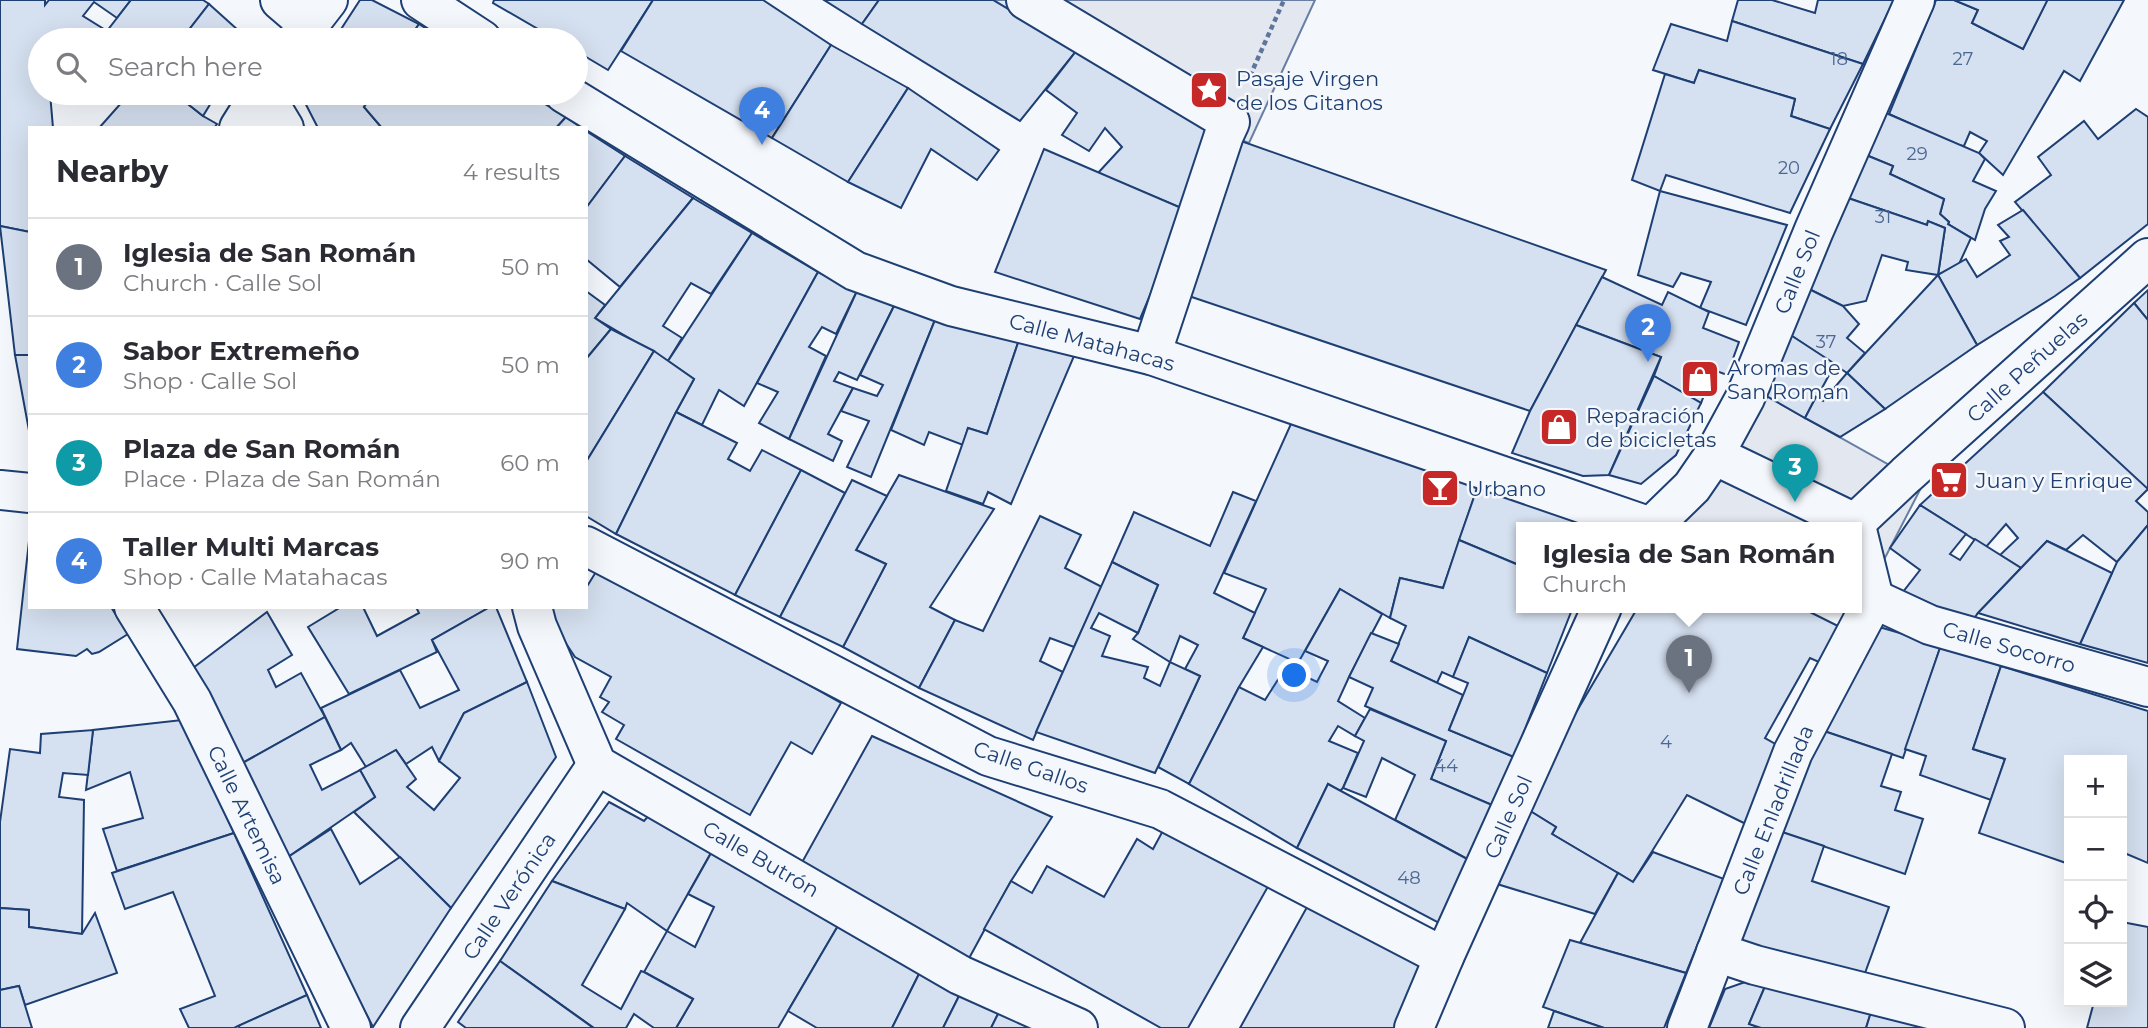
<!DOCTYPE html>
<meta charset="utf-8">
<style>
:root{--surface:#fff;--page:#f2f2f3;--text:#2b2b33;--muted:#7c7c81;--line:#e1e1e2;--accent:#ea580c}
body{margin:0;font-family:Montserrat,sans-serif;background:var(--page);color:var(--text)}
.controls{position:absolute;right:21px;bottom:21px;display:grid;overflow:hidden;border-radius:0px;box-shadow:0 7px 28px #0002}
.controls button{width:63px;height:63px;display:grid;place-items:center;padding:0;border:0;border-bottom:2px solid var(--line);background:var(--surface);color:var(--text);font:35px sans-serif}
.you{position:absolute;left:1295px;top:676px;width:24px;height:24px;margin:-18px;border:5px solid #fff;border-radius:50%;background:#1a73e8;box-shadow:0 0 0 10px #1a73e833}
.badge{display:grid;place-items:center;width:46px;height:46px;border-radius:50%;background:var(--accent);color:#fff;font-size:23px;font-weight:700}
.pin{position:absolute;translate:-50% -58px;filter:drop-shadow(0 2px 4px #0008)}
.pin::after{content:'';position:absolute;top:37px;width:24px;height:21px;background:inherit;clip-path:polygon(0 0,100% 0,50% 100%)}
.popup{position:absolute;left:1516px;top:522px;width:346px;height:91px;box-sizing:border-box;display:grid;place-content:center;border-radius:0px;background:var(--surface);filter:drop-shadow(0 2px 5px #0005);font-size:23px;white-space:nowrap;color:var(--muted)}
.popup b{font-size:26px;color:var(--text)}
.popup::after{content:'';position:absolute;left:50%;top:100%;margin-left:-14px;border:14px solid transparent;border-top-color:var(--surface)}
.list{margin:0;padding:0;list-style:none}
h2{display:flex;justify-content:space-between;align-items:center;height:91px;margin:0;padding:0 28px;font-size:30px}
h2 small{font-size:23px;font-weight:400;color:var(--muted)}
.list li{display:grid;grid-template-columns:46px 1fr auto;gap:21px;align-items:center;box-sizing:border-box;height:98px;padding:0 28px;border-top:2px solid var(--line)}
.list b{display:block;font-size:26px;white-space:nowrap}
.list p{margin:0;font-size:23px;white-space:nowrap;color:var(--muted)}
.list em{font-size:23px;font-style:normal;color:var(--muted)}
.icon{flex:none;width:38px;height:38px;fill:none;stroke:currentColor;stroke-width:2;stroke-linecap:round;stroke-linejoin:round}
.map{position:relative;flex:none;width:2148px;height:1028px;overflow:hidden}
.search{position:absolute;background:var(--surface);box-shadow:0 7px 28px #0002;left:28px;top:28px;width:560px;height:77px;display:flex;align-items:center;gap:18px;box-sizing:border-box;padding:0 24px;border-radius:38px;color:var(--muted);font-size:26px}
.panel{position:absolute;background:var(--surface);box-shadow:0 7px 28px #0002;left:28px;top:126px;width:560px;height:483px;border-radius:0px}
.map>svg:first-child{display:block}
.parking{fill:#e3e8f0;stroke:#687fa3;stroke-width:2}
.building{fill:#d5e0f0;stroke:#1d3f73;stroke-width:2}
.lines{fill:none;stroke-linecap:round;stroke-linejoin:round}
.minor-casing{stroke:#1d3f73;stroke-width:42}
.path{stroke:#5e769c;stroke-width:4.5;stroke-dasharray:5 3.5;stroke-linecap:butt}
.minor{stroke:#f4f7fb;stroke-width:38}
.labels{text-anchor:middle;dominant-baseline:central;stroke-width:5;stroke-linejoin:round;paint-order:stroke}
.number-label{font-size:18px;fill:#4b6792}
.poi-label{font-size:21px;fill:#1d3f73;stroke:#f4f7fb;text-anchor:start}
.street-label{font-size:21px;fill:#1d3f73;stroke:#f4f7fb}
</style>
<div class="map">
<svg width="2148" height="1028" viewBox="0 0 2148 1028">
<rect width="100%" height="100%" fill="#f4f7fb"/>
<g class="parking">
<path d="M993,0H1315L1249,143L1211,129Z"/>
<path d="M1745,384L1923,484L1854,618L1833,607H1857V527H1677Z"/>
</g>
<g class="building">
<path d="M0,0H45V5L49,0H131L117,18L94,2L83,16L107,31L100,40H40V93H50L53,128H30V232L0,226Z"/>
<path d="M131,0H203L209,4L181,40H100Z"/>
<path d="M360,0H372L419,24L408,40H334Z"/>
<path d="M494,0H653L608,70L576,51V40H557L493,3Z"/>
<path d="M653,0H763L831,45L772,138L621,51Z"/>
<path d="M824,0H879L862,24Z"/>
<path d="M879,0H993L1077,50L1020,121L862,24Z"/>
<path d="M1738,0H1772L1815,13L1818,0H1894L1863,64L1732,21Z"/>
<path d="M1936,0H1954L1978,10L1972,23L2023,49L2047,0H2124L2080,81L2064,71L2003,175L1979,153L1987,141L1970,132L1964,146L1957,145L1889,114Z"/>
<path d="M1954,0H2046L2047,1L2023,49L1972,23L1978,10Z"/>
<path d="M209,4L249,40H181Z"/>
<path d="M1732,21L1863,64L1830,129L1791,116L1795,99L1699,70L1694,83L1653,70L1671,24L1727,41Z"/>
<path d="M419,24L444,40H408Z"/>
<path d="M831,45L908,88L848,182L772,138Z"/>
<path d="M1077,50L1211,129L1186,210L1098,173L1122,147L1105,128L1089,151L1062,135L1077,113L1046,90Z"/>
<path d="M1699,70L1795,99L1791,116L1830,129L1790,213L1666,175L1660,191L1632,180L1665,74L1694,83Z"/>
<path d="M908,88L999,150L977,180L931,149L901,208L848,182Z"/>
<path d="M130,93H174L203,116L217,124L214,128H99Z"/>
<path d="M174,93H217L203,116Z"/>
<path d="M300,93H374L364,107L382,128H318Z"/>
<path d="M374,93H527L566,117L556,128H382L364,107Z"/>
<path d="M2136,109L2148,117V224L2080,278L2015,202L2051,175L2038,157L2084,121L2098,139Z"/>
<path d="M1886,113L1979,153L1985,159L1973,181L1996,191L1985,209L1975,240L1948,224L1949,222L1940,214L1944,199L1890,174L1893,166L1866,155Z"/>
<path d="M566,117L582,128H556Z"/>
<path d="M586,131L625,156L586,208Z"/>
<path d="M1224,135L1606,270L1530,411L1174,291Z"/>
<path d="M1044,149L1186,210L1140,319L995,272Z"/>
<path d="M1866,155L1893,166L1890,174L1944,199L1940,214L1949,222L1948,224L1971,238L1959,264L1938,275L1945,228L1928,221L1927,225L1845,197Z"/>
<path d="M625,156L693,198L620,287L586,259V208Z"/>
<path d="M1660,191L1787,225L1746,325L1700,308L1711,282L1681,273L1673,287L1638,275Z"/>
<path d="M1845,197L1927,225L1928,221L1945,228L1938,275L1906,270L1908,262L1882,255L1866,301L1843,306L1809,289Z"/>
<path d="M693,198L752,233L711,294L691,283L663,326L682,338L668,361L595,318Z"/>
<path d="M2023,210L2080,278L2055,296L1977,345L1938,275L1966,259L1977,277L2010,255L2000,241L2009,237L1998,225Z"/>
<path d="M0,226L30,232V355H15Z"/>
<path d="M752,233L818,272L744,406L719,390L702,425L676,412L694,379L668,361Z"/>
<path d="M818,272L857,291L836,334L822,327L809,347L826,356L789,439L759,423L778,392L757,383Z"/>
<path d="M1938,275L1977,345L1885,409L1847,373Z"/>
<path d="M1602,277L1662,305L1668,292L1709,312L1703,328L1739,342L1727,375L1714,370L1701,403L1654,376L1661,357L1576,325Z"/>
<path d="M1809,289L1843,306L1859,324L1847,338L1865,353L1847,373L1789,334Z"/>
<path d="M2148,290V320L2134,303Z"/>
<path d="M586,291L605,305L595,318L611,329L586,359Z"/>
<path d="M857,291L894,306L857,380L839,372L834,381L853,388L828,434L842,441L833,461L789,439Z"/>
<path d="M2134,303L2148,320V490L2043,392Z"/>
<path d="M894,306L937,315L871,477L847,467L869,421L841,411L853,388L877,396L883,385L860,375Z"/>
<path d="M937,315L1021,334L987,434L968,428L963,445L929,432L924,445L891,430Z"/>
<path d="M1576,325L1661,357L1609,475L1583,476L1512,453L1530,411Z"/>
<path d="M611,329L654,351L586,462V359Z"/>
<path d="M1021,334L1077,349L1011,504L988,492L983,504L946,491L968,428L987,434Z"/>
<path d="M1789,334L1835,364L1822,388L1829,393L1823,401L1816,397L1805,418L1763,394Z"/>
<path d="M654,351L694,379L676,412L616,534L586,516V462Z"/>
<path d="M15,355H30V436Z"/>
<path d="M1847,373L1885,409L1840,437L1805,418L1816,397L1823,401Z"/>
<path d="M1654,376L1701,403L1676,455L1641,484L1609,475Z"/>
<path d="M2043,392L2148,489L2136,501L2148,512V525L2117,562L2083,535L2066,550L2047,541L2021,568L2000,555L2018,538L2006,524L1986,547L1920,505Z"/>
<path d="M676,412L737,443L728,459L750,471L762,450L801,470L735,595L616,534Z"/>
<path d="M1295,415L1481,477L1443,588L1400,578L1390,618L1340,589L1298,663L1243,638L1266,589L1224,573Z"/>
<path d="M801,470L845,493L780,617L735,595Z"/>
<path d="M899,475L994,509L930,607L955,620L919,688L843,647L886,564L856,550Z"/>
<path d="M1481,477L1609,527H1521V566L1459,540Z"/>
<path d="M852,480L887,496L856,550L886,564L843,647L780,617Z"/>
<path d="M1233,492L1256,501L1214,593L1255,613L1243,638L1263,647L1239,687L1189,784L1158,767L1200,676L1185,669L1198,645L1180,636L1170,662L1133,639L1138,633L1158,585L1112,562L1134,512L1210,546Z"/>
<path d="M1920,505L1966,534L1950,554L1960,560L1975,539L2021,568L1978,613L1968,627L1903,592L1920,570L1890,548Z"/>
<path d="M1040,516L1081,535L1065,568L1102,587L1074,647L1050,638L1040,661L1063,672L1033,740L919,688L955,620L983,631Z"/>
<path d="M2148,525V663L2080,644L2117,562Z"/>
<path d="M30,532V607H111L128,634L99,652L92,654L87,649L76,656L17,649Z"/>
<path d="M1459,540L1521,566V607H1573L1547,673L1469,637L1453,677L1442,672L1437,683L1391,661L1406,626L1390,618L1400,578L1443,588Z"/>
<path d="M2047,541L2112,573L2080,644L1978,613Z"/>
<path d="M1112,562L1158,585L1138,633L1099,613L1091,628L1110,636L1102,656L1148,667L1144,678L1160,686L1170,662L1200,676L1155,773L1036,732Z"/>
<path d="M599,567L841,703L812,754L791,742L750,815L616,739L624,725L602,712L609,702L600,697L611,677L575,657L547,615L552,607H586V588Z"/>
<path d="M1340,589L1382,614L1349,677L1338,701L1365,718L1355,736L1338,726L1329,741L1358,753L1343,788L1340,791L1328,784L1297,848L1189,784L1239,687L1265,700L1286,667L1317,682L1328,661L1305,651Z"/>
<path d="M341,607H363L377,636L419,613L416,607H490L432,640L437,652L349,694L308,627Z"/>
<path d="M490,607H496L527,682L464,713L439,761L432,747L406,764L396,750L366,767L351,743L341,750L321,708L400,670L420,708L459,690L432,640Z"/>
<path d="M1638,607H1800L1846,630L1828,666L1810,658L1765,738L1779,746L1750,826L1687,795L1633,882L1552,834L1556,827L1527,809L1571,721Z"/>
<path d="M267,612L292,655L268,670L276,687L301,673L325,717L239,765L193,668Z"/>
<path d="M1869,624L1941,645L1903,758L1815,728Z"/>
<path d="M1371,633L1399,644L1391,661L1463,695L1449,730L1514,757L1492,805L1431,779L1446,741L1365,706L1373,688L1349,677Z"/>
<path d="M1469,637L1547,673L1514,757L1449,730L1468,683L1453,677Z"/>
<path d="M1941,645L2001,666L1973,749L2005,759L1991,800L1920,775L1926,756L1905,749Z"/>
<path d="M2001,666L2148,711V863L2122,852V760H2069V864L1979,833L2005,759L1973,749Z"/>
<path d="M527,682L556,757L451,908L354,812L375,797L360,770L396,750L416,779L407,787L434,810L460,778L439,761L464,713Z"/>
<path d="M1370,709L1446,741L1431,779L1492,805L1469,860L1395,820L1415,775L1382,758L1366,797L1343,788L1364,741L1355,736Z"/>
<path d="M325,717L341,750L310,765L322,790L360,770L375,797L285,859L239,765Z"/>
<path d="M182,720L234,833L117,871L103,829L143,818L130,772L86,790L93,730Z"/>
<path d="M1815,728L1892,754L1881,786L1901,792L1895,810L1923,819L1905,874L1776,830Z"/>
<path d="M93,730L88,775L63,773L59,797L84,800L82,934L29,927V910L0,908V822L10,749L40,753L41,734Z"/>
<path d="M872,736L1052,817L1011,881L967,962L800,866Z"/>
<path d="M1328,784L1469,860L1439,923L1297,848Z"/>
<path d="M609,802L644,821L651,813L712,851L667,931L627,903L625,909L552,881Z"/>
<path d="M1527,809L1556,827L1552,834L1618,873L1595,914L1497,884Z"/>
<path d="M1166,825L1270,883L1188,1028H1161L984,929L1011,881L1032,893L1047,866L1104,897L1137,839L1153,849Z"/>
<path d="M331,829L360,884L400,857L451,908L373,1027L285,859Z"/>
<path d="M1776,830L1824,846L1812,881L1889,907L1861,984L1738,943Z"/>
<path d="M234,833L307,995L234,1028H189L180,1009L215,996L173,892L125,909L112,873Z"/>
<path d="M715,846L839,924L778,1028H676L693,999L644,972L667,931L695,947L714,907L688,894Z"/>
<path d="M1653,852L1724,879L1686,973L1580,943L1618,873L1633,882Z"/>
<path d="M552,881L625,909L582,985L621,1009L641,971L644,972L693,999L676,1028H654L634,1014L626,1028H594L500,961Z"/>
<path d="M1312,898L1426,962L1399,1028H1240Z"/>
<path d="M0,908L29,910V927L82,934L95,913L117,973L25,1005L19,986L0,990Z"/>
<path d="M2122,922L2148,927V1028H2087L2094,1002H2122Z"/>
<path d="M839,924L920,972L892,1028H817L788,1011Z"/>
<path d="M1570,940L1686,973L1664,1028H1604L1543,1007Z"/>
<path d="M500,961L592,1027L591,1028H466L458,1022Z"/>
<path d="M920,972L960,994L943,1028H892Z"/>
<path d="M1748,981L1766,984L1749,1024L1761,1028H1709L1725,989Z"/>
<path d="M1766,984L1871,1012L1866,1028H1761L1749,1024Z"/>
<path d="M19,986L32,1028H0V990Z"/>
<path d="M960,994L999,1012L991,1028H943Z"/>
<path d="M307,995L321,1028H240L238,1026Z"/>
<path d="M1554,1011L1604,1028H1548Z"/>
<path d="M999,1012L1037,1028H991Z"/>
<path d="M1871,1012L1942,1028H1866Z"/>
</g>
<g class="lines">
<g class="minor-casing">
<g id="minor">
<path d="M280,0L308,24"/>
<path d="M421,0L482,40"/>
<path d="M1026,0L1230,122L1224,135L1151,355"/>
<path d="M297,40L328,0"/>
<path d="M263,93L284,128"/>
<path d="M564,93L855,271L951,306L1151,355L1651,527L1692,487L1714,455L1745,398L1814,230L1915,0"/>
<path d="M239,128L261,93"/>
<path d="M1714,455L1855,523"/>
<path d="M0,490L30,493"/>
<path d="M1856,527L1855,523L1906,475L2148,258"/>
<path d="M1857,530L1874,599"/>
<path d="M586,546L988,756L1160,809L1444,957"/>
<path d="M1874,599L1930,625L2148,687"/>
<path d="M134,607L192,701L351,1028"/>
<path d="M532,607L537,626L597,765L960,975L1078,1028"/>
<path d="M1716,952L1755,965L2005,1028"/>
<path d="M420,1028L597,765"/>
<path d="M1414,1028L1444,957L1602,607"/>
<path d="M1687,1028L1793,752L1874,599"/>
</g>
</g>
<path class="path" d="M1250,76L1284,0"/>
<use href="#minor" class="minor"/>
</g>
<defs>
<g id="sight-square" transform="scale(2.0125)"><rect x="-9" y="-9" width="18" height="18" rx="4" fill="#c62828" stroke="#f4f7fb"/><path d="M0-6L1.8-2.2L6-1.7L2.9 1.2L3.7 5.4L0 3.3L-3.7 5.4L-2.9 1.2L-6-1.7L-1.8-2.2Z" fill="#fff"/></g>
<g id="shop-square" transform="scale(2.0125)"><rect x="-9" y="-9" width="18" height="18" rx="4" fill="#c62828" stroke="#f4f7fb"/><path d="M-5-2.5h2.3a2.7 3.5 0 0 1 5.4 0H5L5.5 6h-11ZM-1.5-2.5h3a1.5 2.3 0 0 0-3 0Z" fill="#fff"/></g>
<g id="supermarket-square" transform="scale(2.0125)"><rect x="-9" y="-9" width="18" height="18" rx="4" fill="#c62828" stroke="#f4f7fb"/><path d="M-6-5.5h2.5l.6 2H6L4.5 2H-2.5L-4.4-4H-6ZM-1.5 3.2a1.3 1.3 0 1 0 .1 0ZM3 3.2a1.3 1.3 0 1 0 .1 0Z" fill="#fff"/></g>
<g id="bar-square" transform="scale(2.0125)"><rect x="-9" y="-9" width="18" height="18" rx="4" fill="#c62828" stroke="#f4f7fb"/><path d="M-6-5H6L.8 .8V4.5H3.5V6h-7V4.5H-.8V.8Z" fill="#fff"/></g>
</defs>
<g fill-rule="evenodd">
<use href="#sight-square" x="1209" y="90"/>
<use href="#shop-square" x="1700" y="379"/>
<use href="#shop-square" x="1559" y="427"/>
<use href="#supermarket-square" x="1949" y="480"/>
<use href="#bar-square" x="1440" y="488"/>
</g>
<g class="labels">
<g class="number-label">
<text x="1839" y="59">18</text>
<text x="1963" y="59">27</text>
<text x="1917" y="154">29</text>
<text x="1789" y="168">20</text>
<text x="1883" y="217">31</text>
<text x="1826" y="342">37</text>
<text x="1666" y="742">4</text>
<text x="1446" y="766">44</text>
<text x="1409" y="878">48</text>
</g>
<g class="poi-label">
<text x="1236" y="78">Pasaje Virgen<tspan x="1236" dy="24">de los Gitanos</tspan></text>
<text x="1727" y="367">Aromas de<tspan x="1727" dy="24">San Roman</tspan></text>
<text x="1586" y="415">Reparación<tspan x="1586" dy="24">de bicicletas</tspan></text>
<text x="1976" y="480">Juan y Enrique</text>
<text x="1467" y="488">Urbano</text>
</g>
<g class="street-label">
<text transform="translate(1797 272) rotate(-68)">Calle Sol</text>
<text transform="translate(1092 342) rotate(15)">Calle Matahacas</text>
<text transform="translate(2027 367) rotate(-42)">Calle Peñuelas</text>
<text transform="translate(2009 647) rotate(16)">Calle Socorro</text>
<text transform="translate(1031 767) rotate(19)">Calle Gallos</text>
<text transform="translate(1773 810) rotate(-68)">Calle Enladrillada</text>
<text transform="translate(247 815) rotate(64)">Calle Artemisa</text>
<text transform="translate(1508 817) rotate(-66)">Calle Sol</text>
<text transform="translate(761 859) rotate(30)">Calle Butrón</text>
<text transform="translate(509 896) rotate(-56)">Calle Verónica</text>
</g>
</g>
</svg>
<div class="controls">
<button>+</button>
<button>−</button>
<button><svg class="icon" aria-label="locate" viewBox="0 0 24 24"><circle cx="12" cy="12" r="6"/><path d="M12 2v4M12 18v4M2 12h4M18 12h4"/></svg></button>
<button><svg class="icon" aria-label="layers" viewBox="0 0 24 24"><path d="M12 4l9 5-9 5-9-5zM3 14l9 5 9-5"/></svg></button>
</div>
<div class="you"></div>
<div class="pin badge" style="left:1689px;top:693px;background:#6b7280">1</div>
<div class="popup"><b>Iglesia de San Román</b>Church</div>
<div class="pin badge" style="left:1648px;top:362px;background:#3f7fe0">2</div>
<div class="pin badge" style="left:1795px;top:502px;background:#0f9aa8">3</div>
<div class="pin badge" style="left:762px;top:145px;background:#3f7fe0">4</div>
<div class="search"><svg class="icon" aria-label="search" viewBox="0 0 24 24"><circle cx="10" cy="10" r="6"/><path d="M15 15l6 6"/></svg>Search here</div>
<section class="panel">
<h2>Nearby<small>4 results</small></h2>
<ul class="list">
<li><span class="badge" style="background:#6b7280">1</span><div><b>Iglesia de San Román</b><p>Church · Calle Sol</p></div><em>50 m</em></li>
<li><span class="badge" style="background:#3f7fe0">2</span><div><b>Sabor Extremeño</b><p>Shop · Calle Sol</p></div><em>50 m</em></li>
<li><span class="badge" style="background:#0f9aa8">3</span><div><b>Plaza de San Román</b><p>Place · Plaza de San Román</p></div><em>60 m</em></li>
<li><span class="badge" style="background:#3f7fe0">4</span><div><b>Taller Multi Marcas</b><p>Shop · Calle Matahacas</p></div><em>90 m</em></li>
</ul>
</section>
</div>
